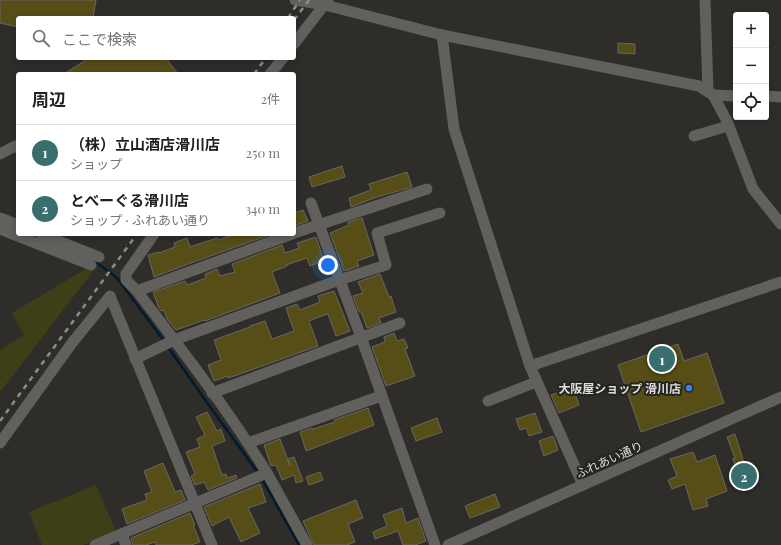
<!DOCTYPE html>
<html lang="ja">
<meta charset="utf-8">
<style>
:root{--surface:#fff;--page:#f2f2f2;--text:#222;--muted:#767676;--line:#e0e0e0;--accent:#386f6e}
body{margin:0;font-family:"Playfair Display","Noto Sans JP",serif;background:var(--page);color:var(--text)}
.controls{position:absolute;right:12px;top:12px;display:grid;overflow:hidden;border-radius:4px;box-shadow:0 2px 6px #0003}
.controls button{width:36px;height:36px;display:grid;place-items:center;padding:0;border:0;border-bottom:1px solid var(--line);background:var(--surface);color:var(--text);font:20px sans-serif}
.you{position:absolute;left:328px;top:265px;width:14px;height:14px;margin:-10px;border:3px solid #fff;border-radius:50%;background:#1a73e8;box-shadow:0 0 0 6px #1a73e833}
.badge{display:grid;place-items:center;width:26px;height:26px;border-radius:50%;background:var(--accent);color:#fff;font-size:13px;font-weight:700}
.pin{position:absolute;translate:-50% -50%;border:2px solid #fff;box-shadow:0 1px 4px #0006}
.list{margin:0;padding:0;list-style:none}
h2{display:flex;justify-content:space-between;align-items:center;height:52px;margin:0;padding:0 16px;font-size:17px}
h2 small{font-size:13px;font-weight:400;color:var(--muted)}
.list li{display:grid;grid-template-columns:26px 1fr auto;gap:12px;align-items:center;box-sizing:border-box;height:56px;padding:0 16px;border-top:1px solid var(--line)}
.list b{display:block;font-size:15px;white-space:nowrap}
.list p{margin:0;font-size:13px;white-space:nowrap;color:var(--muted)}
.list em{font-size:13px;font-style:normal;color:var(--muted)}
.icon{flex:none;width:22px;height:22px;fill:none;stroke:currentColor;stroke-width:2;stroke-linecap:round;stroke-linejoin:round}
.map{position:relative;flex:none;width:781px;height:545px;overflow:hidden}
.search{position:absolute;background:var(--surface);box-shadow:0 2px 6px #0003;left:16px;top:16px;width:280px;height:44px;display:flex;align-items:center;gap:10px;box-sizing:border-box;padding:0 14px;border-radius:4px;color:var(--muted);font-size:15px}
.panel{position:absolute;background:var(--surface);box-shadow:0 2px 6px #0003;left:16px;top:72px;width:280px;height:164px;border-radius:4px}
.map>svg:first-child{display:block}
.green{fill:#3d4016}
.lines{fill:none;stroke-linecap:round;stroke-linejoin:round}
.stream{stroke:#041a2e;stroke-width:2.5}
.building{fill:#574d17;stroke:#676763}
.minor{stroke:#61605c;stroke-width:11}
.rail{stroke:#8d8c8a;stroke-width:2.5;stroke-dasharray:5 5;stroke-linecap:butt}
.shop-dot{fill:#3f7fe0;stroke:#242420;stroke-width:1.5}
.labels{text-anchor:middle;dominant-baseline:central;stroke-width:4;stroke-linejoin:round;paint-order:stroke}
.poi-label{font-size:12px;font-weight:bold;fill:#dfdedc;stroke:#242420;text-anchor:end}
.street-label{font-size:12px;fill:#dfdedc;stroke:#242420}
</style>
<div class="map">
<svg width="781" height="545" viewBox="0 0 781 545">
<rect width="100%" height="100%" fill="#2e2d2a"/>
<g class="green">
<path d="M89,267L94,270L0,392V350L24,335L12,313Z"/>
<path d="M96,485L116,531L83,545H42L29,512Z"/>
</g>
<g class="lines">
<g class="stream">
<path d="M93,261L96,262L117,278L164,341"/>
<path d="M168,347L208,404L258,473"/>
<path d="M262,479L299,545"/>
</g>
</g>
<g class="building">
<path d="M0,0H96L93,18H18V27L0,23Z"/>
<path d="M618,43L635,44V54L618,53Z"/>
<path d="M89,58H166L178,74H64Z"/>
<path d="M342,166L345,177L312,187L309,177Z"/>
<path d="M407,172L412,187L374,198L351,207L349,198L371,190L369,184Z"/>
<path d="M303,210L308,221L294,226V213Z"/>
<path d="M362,218L374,255L357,261L359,266L344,271L330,233L349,225L348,222Z"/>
<path d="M235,234H272L191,263L154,277L148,255L159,252V253L175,247L174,243L187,238L190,247L217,238L218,240Z"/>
<path d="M316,237L324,261L310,266L307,258L286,265L287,266L272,272L280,293L205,321L204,320L176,330L167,319L164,310L161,311L159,308L153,292L185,281L187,285L206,278L205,274L217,269L220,276L235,272L232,264L282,245L285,253L299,248L297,243Z"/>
<path d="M380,274L389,297L391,296L396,312L379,318L381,323L367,328L361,312H359L353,296L363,293L358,282Z"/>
<path d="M334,291L350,331L336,336L328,314L324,315L309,321L318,346L237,375L228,378V376L214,381L208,365L221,360L214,340L250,327V326L265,321L272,339L294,331L286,308L297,304L300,310L320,302L318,296Z"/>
<path d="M394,333L397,341L404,339L408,348L405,349L415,376L386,386L372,347L385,342L384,337Z"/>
<path d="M678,344L684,361L707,353L724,403L641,432L618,365Z"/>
<path d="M573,387L579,405L559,413L551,395Z"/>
<path d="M368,408L374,425L306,451L300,432L312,428L313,429L335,422L334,420Z"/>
<path d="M207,412L217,431L221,429L225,441L212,446L222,475L226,474L227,478L236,475L237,478L208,490L204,482L195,485L191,476L195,474L186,452L200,447L197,439L205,435L196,417Z"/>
<path d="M535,413L542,432L529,436L526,428L520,430L516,419Z"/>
<path d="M437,418L442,432L416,441L411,428Z"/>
<path d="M735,434L747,472L738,474L733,459L735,458L727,437Z"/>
<path d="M553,436L558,450L544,456L539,441Z"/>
<path d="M280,439L290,466L288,459L294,457L303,481L296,483L294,475L282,480L276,465L271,466L264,445Z"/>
<path d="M693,452L697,462L715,455L727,491L706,499L708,506L693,510L685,484L672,489L668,480L677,476L670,459Z"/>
<path d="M163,463L175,492L181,490L185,500L127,524L122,509L147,500L145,494L152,492L144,471Z"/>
<path d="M320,472L323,480L309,485L306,477Z"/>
<path d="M260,484L266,502L248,508L260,533L241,542L229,517L212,526L204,507Z"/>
<path d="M495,494L500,507L470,518L465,506Z"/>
<path d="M356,500L363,518L348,524L355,542L347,545H314L303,521Z"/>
<path d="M402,508L406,523L418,518L426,541L415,545H403L398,531L375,539L373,532L387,526L383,515Z"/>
<path d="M190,513L195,525H193L200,542L191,545H156L155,542L146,545H133L131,538Z"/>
</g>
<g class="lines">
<g class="minor">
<path d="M295,0L325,5L442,35L699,86L713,95L727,121L753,189L781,224"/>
<path d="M705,0L708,91"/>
<path d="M442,35L454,129L530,366L583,485"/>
<path d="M294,44L328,0"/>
<path d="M270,74L283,58"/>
<path d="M713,95L736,96"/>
<path d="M766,96L781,97"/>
<path d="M694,136L728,126"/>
<path d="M0,154L15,146L18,148"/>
<path d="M311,203L361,337L435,545"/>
<path d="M0,218L18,225"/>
<path d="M0,229L91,265"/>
<path d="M294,233L427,189"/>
<path d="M41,234L99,257"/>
<path d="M137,291L126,280V274L154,234"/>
<path d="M135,359L174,340L339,280L386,265L377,233L440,213"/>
<path d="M530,366L781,282"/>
<path d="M212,393L400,323"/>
<path d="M488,401L536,382"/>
<path d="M0,443L72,343L110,296L212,545"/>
<path d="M248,443L381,396"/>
<path d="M267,473L307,545"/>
<path d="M122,534L126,545"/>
<path d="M95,545L267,473C228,410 182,350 137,291L292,234"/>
<path d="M448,545L781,397"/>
</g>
<g class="rail">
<path d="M288,18L300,0"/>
<path d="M294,20L309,0"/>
<path d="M254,74L266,58"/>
<path d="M0,421L137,234"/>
</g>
</g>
<circle class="shop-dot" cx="689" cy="388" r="4"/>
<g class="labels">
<g class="poi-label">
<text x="681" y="388">大阪屋ショップ 滑川店</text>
</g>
<g class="street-label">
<text transform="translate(609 459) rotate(-24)">ふれあい通り</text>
</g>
</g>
</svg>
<div class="controls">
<button>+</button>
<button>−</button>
<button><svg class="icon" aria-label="locate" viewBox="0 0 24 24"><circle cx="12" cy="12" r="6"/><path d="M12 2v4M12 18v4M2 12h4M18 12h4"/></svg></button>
</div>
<div class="you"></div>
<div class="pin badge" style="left:662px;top:359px">1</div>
<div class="pin badge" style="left:744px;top:476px">2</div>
<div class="search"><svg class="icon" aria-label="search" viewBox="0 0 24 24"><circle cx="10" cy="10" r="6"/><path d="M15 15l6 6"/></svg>ここで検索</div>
<section class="panel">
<h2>周辺<small>2件</small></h2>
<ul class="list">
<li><span class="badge">1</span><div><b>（株）立山酒店滑川店</b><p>ショップ</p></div><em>250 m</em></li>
<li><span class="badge">2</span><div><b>とべーぐる滑川店</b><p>ショップ · ふれあい通り</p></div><em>340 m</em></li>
</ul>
</section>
</div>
